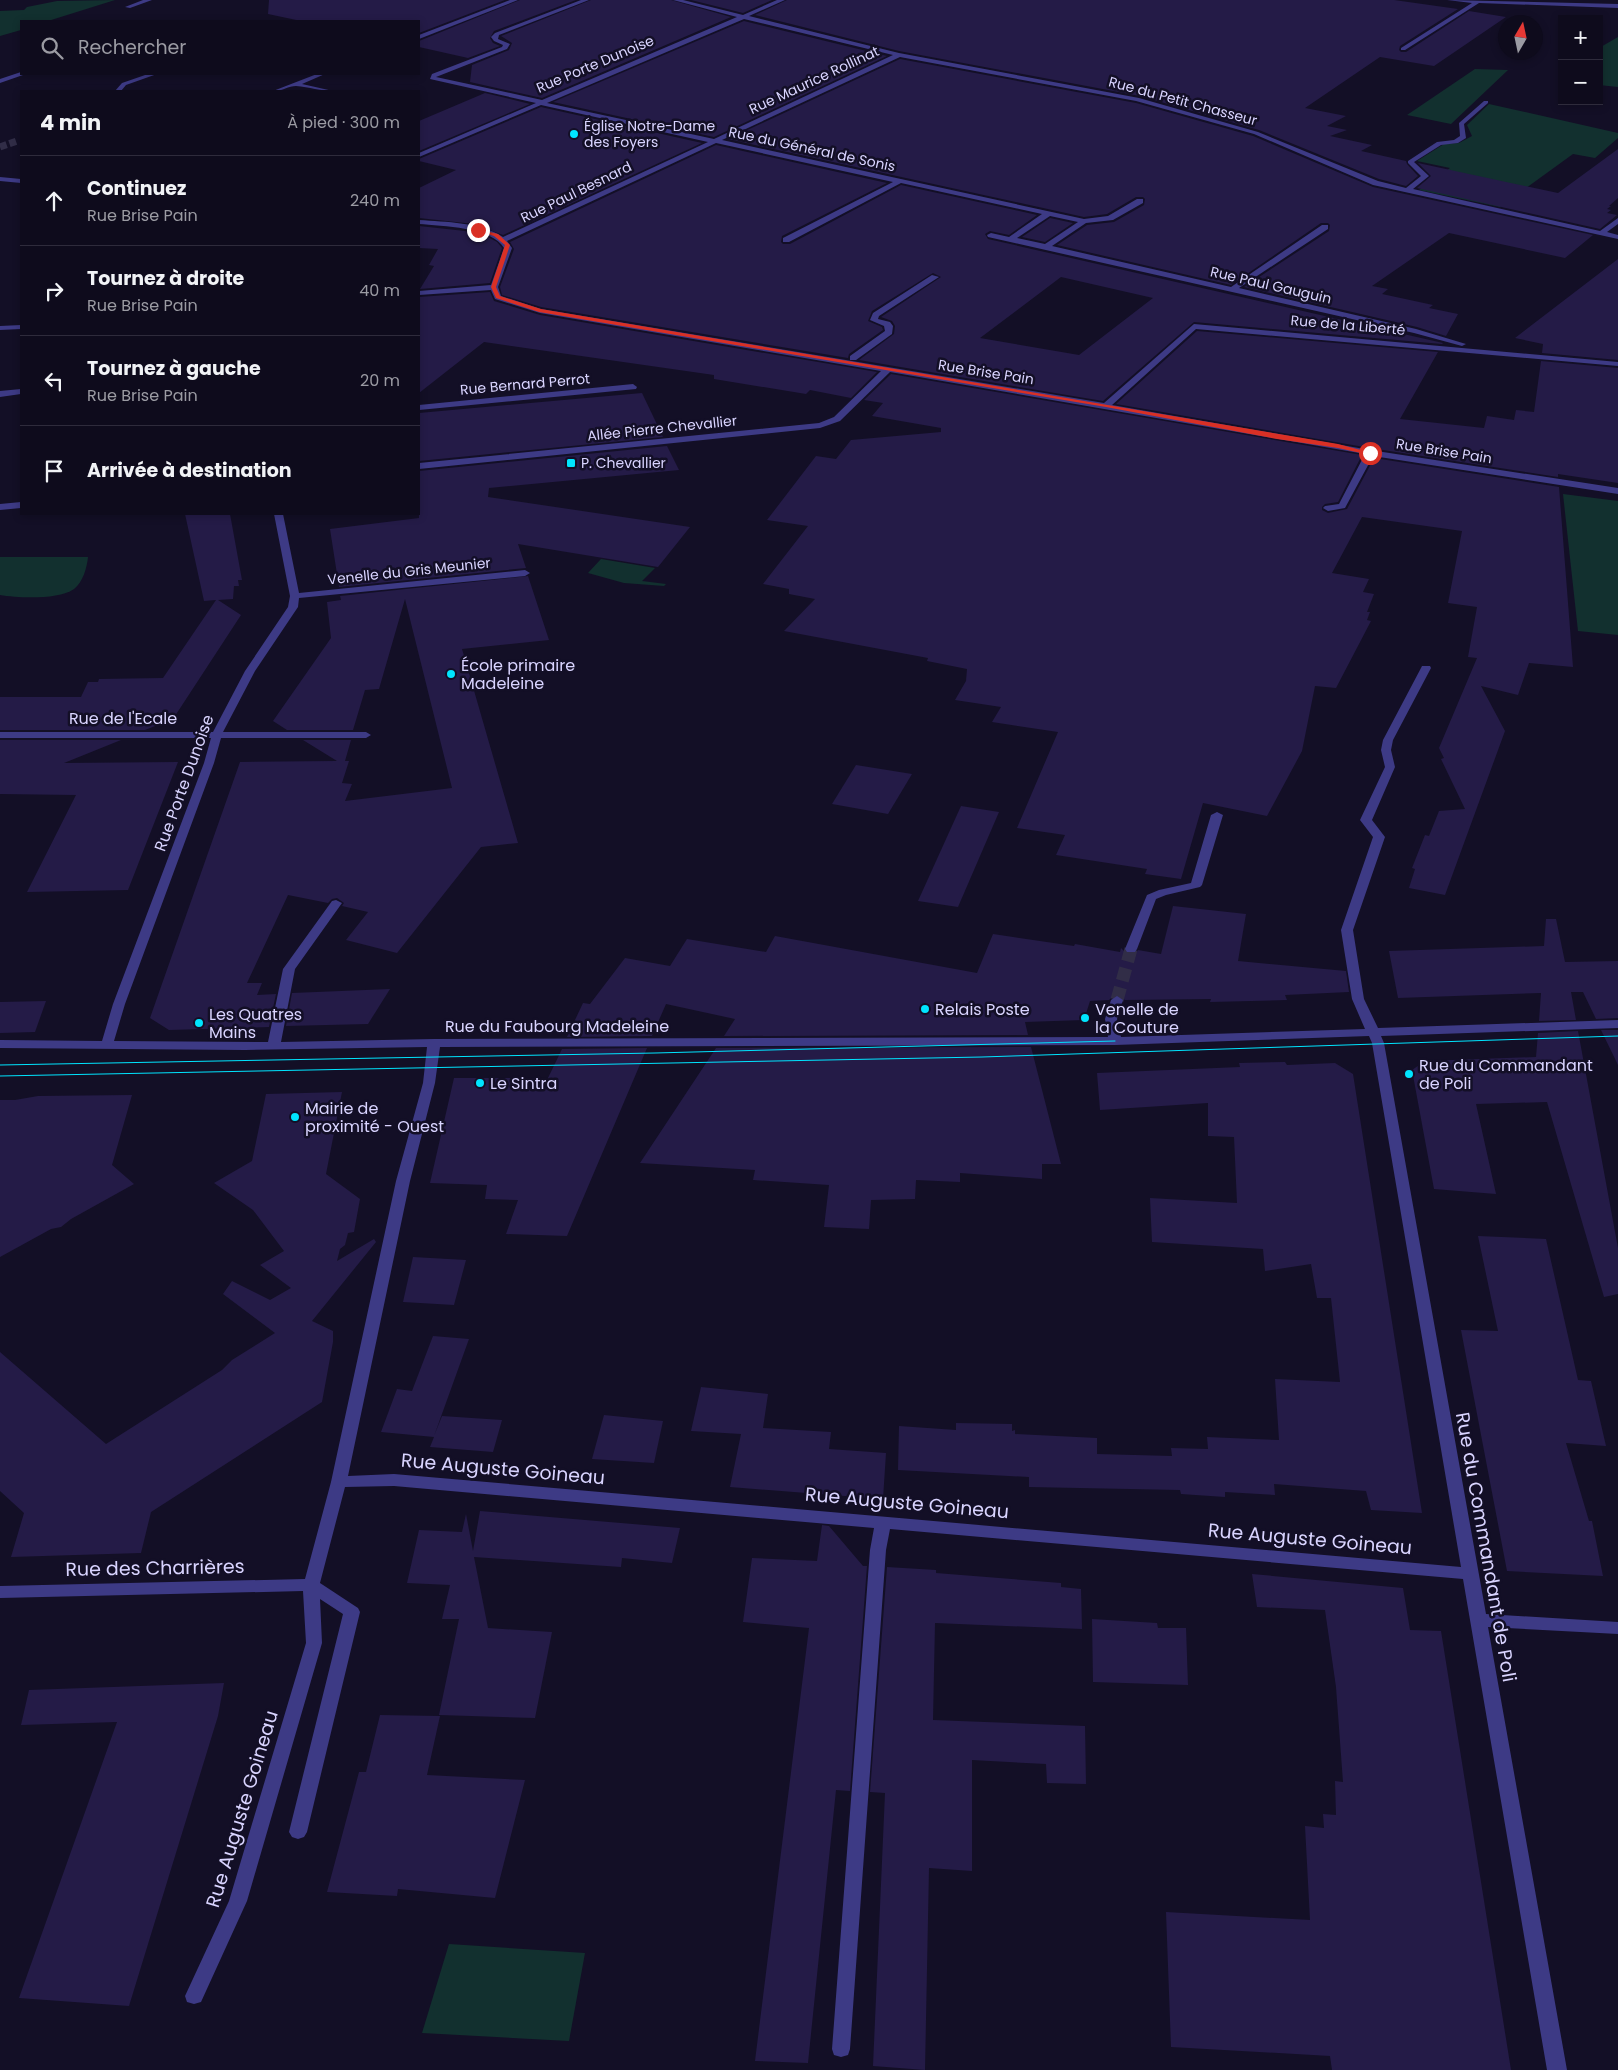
<!DOCTYPE html>
<html lang="fr">
<meta charset="utf-8">
<style>
:root{--surface:#0e0b1c;--page:#171425;--text:#f1f3f6;--muted:#9b9ba3;--line:#2e2b3b}
body{margin:0;font-family:Poppins,sans-serif;background:var(--page);color:var(--text)}
.controls{position:absolute;right:15px;top:15px;display:grid;overflow:hidden;border-radius:0px;box-shadow:0 2px 8px #0003}
.controls button{width:45px;height:45px;display:grid;place-items:center;padding:0;border:0;border-bottom:1px solid var(--line);background:var(--surface);color:var(--text);font:25px sans-serif}
.compass{position:absolute;left:1498px;top:15px;width:45px;height:45px;border-radius:50%;background:var(--surface);box-shadow:0 2px 8px #0003;rotate:9deg}
.stop{position:absolute;width:15px;height:15px;margin:-11px;border:4px solid #d93025;border-radius:50%;background:#fff}
.stop.end{background:#d93025;border-color:#fff;box-shadow:0 1px 5px #0008}
.list{margin:0;padding:0;list-style:none}
h2{display:flex;justify-content:space-between;align-items:center;height:65px;margin:0;padding:0 20px;font-size:21px}
h2 small{font-size:16px;font-weight:400;color:var(--muted)}
.list li{display:grid;grid-template-columns:32px 1fr auto;gap:15px;align-items:center;box-sizing:border-box;height:90px;padding:0 20px;border-top:1px solid var(--line)}
.list b{display:block;font-size:19px;white-space:nowrap}
.list p{margin:0;font-size:16px;white-space:nowrap;color:var(--muted)}
.list em{font-size:16px;font-style:normal;color:var(--muted)}
.icon{flex:none;width:28px;height:28px;fill:none;stroke:currentColor;stroke-width:2;stroke-linecap:round;stroke-linejoin:round}
.map{position:relative;flex:none;width:1618px;height:2070px;overflow:hidden}
.search{position:absolute;background:var(--surface);box-shadow:0 2px 8px #0003;left:20px;top:20px;width:400px;height:55px;display:flex;align-items:center;gap:12px;box-sizing:border-box;padding:0 18px;border-radius:0px;color:var(--muted);font-size:19px}
.panel{position:absolute;background:var(--surface);box-shadow:0 2px 8px #0003;left:20px;top:90px;width:400px;height:425px;border-radius:0px}
.map>svg:first-child{display:block}
.green{fill:#12302f}
.building{fill:#241b47;fill-rule:evenodd}
.lines{fill:none;stroke-linecap:round;stroke-linejoin:round}
.minor-tunnel-far1{stroke:#312d47;stroke-width:7;stroke-dasharray:7 3;stroke-linecap:butt}
.minor-tunnel{stroke:#312d47;stroke-width:13;stroke-dasharray:13 7;stroke-linecap:butt}
.minor{fill:#3d3a85;fill-rule:evenodd}
.tram{stroke:#00e5ff;stroke-width:1}
.route{fill:#d93025}
.poi-dot{fill:#00e5ff;stroke:#130f26;stroke-width:2}
.labels{text-anchor:middle;dominant-baseline:central;stroke-width:5;stroke-linejoin:round;paint-order:stroke}
.far-street-label{font-size:14px;fill:#d9d4ff;stroke:#130f26}
.far-poi-label{font-size:14px;fill:#d9d4ff;stroke:#130f26;text-anchor:start}
.poi-label{font-size:16px;fill:#d9d4ff;stroke:#130f26;text-anchor:start}
.street-label{font-size:16px;fill:#d9d4ff;stroke:#130f26}
.near-street-label{font-size:19px;fill:#d9d4ff;stroke:#130f26}
</style>
<div class="map">
<svg width="1618" height="2070" viewBox="0 0 1618 2070">
<rect width="100%" height="100%" fill="#130f26"/>
<g class="green">
<path d="M115,0L48,21H21V30L0,36V11L24,10L27,7L57,1Z"/>
<path d="M1618,37V87L1599,85V48Z"/>
<path d="M1475,69L1508,70L1451,124L1407,115Z"/>
<path d="M1489,104L1618,133V138L1595,158L1573,154L1500,207L1419,190L1450,168L1417,161L1444,144L1459,143L1472,136L1467,125Z"/>
<path d="M1563,494L1618,501V635L1578,631Z"/>
<path d="M0,557H88C87,567 83,582 74,589C58,600 19,598 0,595Z"/>
<path d="M601,559L655,568L642,581L666,584L664,586L624,583L588,573Z"/>
<path d="M449,1944L585,1953L569,2041L422,2033Z"/>
</g>
<g class="building">
<path d="M269,0H505L419,33V21H301L268,14Z"/>
<path d="M520,0H576L494,31L490,38L493,43L500,46L468,58L419,47V41Z"/>
<path d="M591,0H671L731,17L542,98L470,82L472,65L509,50L512,43L501,36Z"/>
<path d="M691,0H772L743,13Z"/>
<path d="M787,0H1394L1458,9L1400,46L1399,50L1401,52H1406L1469,11L1506,17L1434,66L1380,57L1305,108L1346,116L1327,126L1347,130L1330,136L1372,145L1361,151L1406,161L1407,164L1418,176L1406,186L1379,179L1259,130L1140,96L899,51L755,15Z"/>
<path d="M744,21L887,56L714,137L553,102Z"/>
<path d="M900,59L1136,103L1253,136L1373,187L1593,235L1565,258L1449,233L1372,286L1388,289L1382,294L1433,305L1429,308L1458,314L1446,336L1417,327L1244,287L1329,231L1330,225L1328,223H1321L1231,285L1057,245L1087,225L1114,222L1144,205L1145,199L1143,197H1136L1107,214L1084,217L728,139Z"/>
<path d="M485,93L530,104L419,151V121Z"/>
<path d="M541,107L702,143L503,235L474,224L419,218V188L456,170L419,161V159Z"/>
<path d="M716,145L887,183L782,236L781,242L783,244H790L901,185L1037,215L1009,235L990,231L985,234L988,239L1443,343L1442,344L1194,322L1103,401L859,360L894,334L895,326L892,321L881,317L941,277L933,273L872,311L868,321L882,327L883,330L849,354L848,358L541,307L502,295L500,287L514,249L510,242ZM1061,277L1153,298L1079,355L980,338Z"/>
<path d="M1618,149V198L1609,206H1611L1607,209L1611,210L1607,213L1617,215L1600,229L1417,188L1431,176L1418,163L1558,193Z"/>
<path d="M1050,218L1073,223L1045,242L1022,237Z"/>
<path d="M419,226L465,231L488,237L497,242L502,248L490,283L420,289L434,266L429,265L438,249L419,248Z"/>
<path d="M1618,259V360L1542,353L1543,344L1515,338Z"/>
<path d="M490,292L494,301L540,315L877,372L851,398L810,390L806,394L714,379V375L484,342L419,393V297Z"/>
<path d="M1197,331L1438,352L1400,419L1484,428L1487,416L1514,420L1516,410L1534,412L1541,361L1618,368V483L1558,474V477L1370,448L1116,404Z"/>
<path d="M891,374L1362,455L1338,502L1325,504L1322,507V510L1328,513L1347,509L1374,458L1559,487L1573,667L1529,663L1518,695L1481,686L1505,731L1445,895L1409,888L1415,869L1412,868L1425,835L1429,836L1439,811L1465,809L1441,759L1444,758L1439,748L1477,658L1468,657L1477,607L1448,603L1462,531L1362,517L1332,573L1369,579L1363,592L1374,594L1367,612H1370L1367,620L1371,621L1336,688L1315,686L1302,751L1267,816L1203,803L1181,879L1145,874L1147,869L1056,855L1065,835L1017,828L1058,732L992,722L1001,707L955,700L966,681L967,669L927,661L928,658L784,631L815,599L789,594V589L763,584L808,526L767,520L816,456L836,459L851,440L941,432V428L872,416L883,403L864,400Z"/>
<path d="M642,393L663,437L419,461V413Z"/>
<path d="M667,446L679,470L489,488L488,497L690,527L658,567L518,544L526,568L339,587L330,529L419,518V471Z"/>
<path d="M185,514H230L242,580H238L239,586H234L233,599L218,600L241,615L173,719L145,730H0V697H81L88,682H98L99,679L163,678L216,600L204,601Z"/>
<path d="M528,576L549,640L462,649L518,843L481,847L397,953L346,940L368,912L342,906L344,903L337,898L332,899L328,903L288,895L247,983H262L257,995L276,994L269,1027L169,1030L150,1018L240,762L337,761L303,740H351L345,761H349L342,783L352,784L345,801L452,788L405,599L379,689L365,690L353,730H287L273,721L331,638L327,602L341,600L340,596Z"/>
<path d="M0,740H121L64,763L178,762L128,890L27,892L76,795L0,794Z"/>
<path d="M856,765L912,774L888,814L832,804Z"/>
<path d="M961,806L999,812L958,907L918,901Z"/>
<path d="M1173,906L1246,914L1238,961L1346,971L1349,992L1285,995L1287,1000L1210,1002L1211,999L1125,1000L1116,994L1109,1000L1090,1001L1084,1020L1025,1022L1028,1035L724,1036L735,1019L666,1004L652,1036L567,1037L583,1003L590,1004L625,958L670,966L687,939L766,952L775,936L977,973L993,934L1074,946L1075,944L1120,952L1121,948L1127,954H1135L1138,950L1161,954Z"/>
<path d="M1546,919H1556L1565,962L1618,961V1018L1596,1019L1583,992H1571L1576,1020L1539,1021L1541,993L1398,998L1389,951L1544,946Z"/>
<path d="M390,989L368,1024L286,1026L292,993Z"/>
<path d="M46,1001L35,1032L0,1033V1002Z"/>
<path d="M1601,1030H1618V1065Z"/>
<path d="M1578,1031L1618,1248V1294L1604,1297L1547,1102L1476,1104L1496,1194L1434,1189L1412,1070L1425,1061L1536,1057L1538,1033Z"/>
<path d="M1031,1047L1061,1164H1042V1179L960,1173V1182L916,1180L915,1199L871,1200L869,1229L824,1227L829,1185L753,1180L755,1170L640,1163L716,1048Z"/>
<path d="M647,1048L567,1236L506,1234L518,1200L485,1199L487,1185L430,1183L454,1078H548L562,1049Z"/>
<path d="M1285,1062L1287,1065L1335,1063L1353,1074L1422,1513L1371,1510L1366,1491L1274,1484L1275,1495L1225,1492V1497L1181,1494L1180,1490L1029,1487V1477L898,1470L899,1426L956,1430V1423L1012,1424V1431L1015,1430V1434L1097,1438V1454L1172,1456L1171,1448L1208,1449L1207,1437L1279,1440L1275,1379L1340,1382L1331,1298H1317L1311,1264L1265,1271L1263,1249L1152,1242L1150,1198L1237,1203L1234,1137L1208,1136V1103L1100,1110L1097,1073L1240,1067L1239,1063Z"/>
<path d="M342,1092L326,1174L360,1199L354,1232L348,1233L345,1245L340,1249L337,1261L374,1239L376,1242L312,1321L333,1331V1342L322,1402L151,1512L141,1553L11,1557L24,1513L0,1491V1352L106,1444L222,1370L232,1360L275,1333L223,1294L232,1281L270,1300L291,1288L260,1265L284,1251L253,1210L214,1183L252,1161L266,1094Z"/>
<path d="M132,1095L112,1165L134,1184L71,1219L61,1227L51,1229L0,1257V1100H15L38,1096Z"/>
<path d="M1478,1236L1546,1239L1578,1380L1591,1381L1606,1446L1566,1443L1589,1521H1592L1603,1576L1507,1571L1461,1330L1498,1331Z"/>
<path d="M413,1257L466,1260L454,1305L403,1302Z"/>
<path d="M433,1336L469,1339L434,1436L442,1416L502,1420L493,1452L430,1447L434,1437L381,1432L397,1389L412,1391Z"/>
<path d="M701,1387L768,1394L763,1428L831,1432L829,1449L886,1453L883,1499L730,1487L741,1434L691,1431Z"/>
<path d="M604,1415L663,1421L654,1463L592,1459Z"/>
<path d="M480,1511L680,1528L672,1563L622,1558L621,1567L474,1557L488,1628L552,1632L535,1718L439,1715L459,1619H442L450,1585L407,1583L419,1530L462,1532L466,1514L473,1551Z"/>
<path d="M822,1525L829,1526L863,1566H867L850,1791L836,1790L808,2063L755,2061L809,1628L743,1622L752,1558L817,1561Z"/>
<path d="M887,1567L936,1570V1573L1061,1583V1587L1081,1589L1082,1629L935,1623L933,1720L1085,1726L1086,1784L1047,1783L1046,1764L972,1760V1871L929,1868L925,2070L873,2066L885,1793L870,1792Z"/>
<path d="M1252,1574L1403,1588L1410,1630L1441,1631L1511,2070H1332L1330,2056L1171,2047L1166,1912L1310,1920L1305,1826L1324,1828L1323,1814L1336,1815L1335,1781L1343,1782L1336,1687L1325,1610L1257,1607Z"/>
<path d="M1092,1619L1157,1623L1158,1628H1186L1188,1685L1093,1682Z"/>
<path d="M224,1683L218,1716L129,2006L19,1998L117,1722L21,1725L29,1690Z"/>
<path d="M380,1715L440,1716L427,1775L525,1780L495,1898L398,1889L397,1896L327,1892L359,1772H366Z"/>
</g>
<g class="lines">
<path class="minor-tunnel-far1" d="M0,147L17,141"/>
<path class="minor-tunnel" d="M1117,1000L1131,949"/>
<g class="minor">
<path d="M143,0H152L130,8L125,7Z"/>
<path d="M510,0H518L419,39V35Z"/>
<path d="M581,0H589L499,35L498,39L510,44L507,49L436,77L542,100L737,17L673,0H683L743,15L777,0H785L749,16L899,53L1139,98L1258,132L1378,181L1406,188L1421,176L1408,163V161L1437,142L1454,140L1460,136L1459,123L1484,101H1488V103L1464,124L1466,138L1458,143L1441,145L1414,162L1429,176L1413,189L1600,231L1618,218V224L1607,232L1618,235V239L1373,185L1254,134L1136,101L900,57L722,140L1084,219L1108,216L1137,199H1143V203L1113,220L1086,223L1052,246L1231,287L1322,225H1328V229L1239,288L1416,329L1466,344L1462,346L1414,333L988,237L987,235L991,233L1009,237L1042,214L901,183L789,242H783V238L893,182L716,143L507,241L512,248L498,287L501,296L541,309L1104,403L1194,324L1618,362V366L1196,329L1112,405L1370,450L1618,488V494L1373,456L1345,508L1328,511L1323,508L1325,506L1339,504L1365,454L890,372L840,421L820,428L419,469V463L819,423L834,417L881,371L540,313L495,299L491,290L419,295V291L491,285L504,248C492,227 442,226 419,224V220C446,222 480,222 503,237L708,142L541,105L419,157V153L536,103L430,79L432,74L502,47L503,45L494,41L491,37L495,33ZM744,19L893,55L714,139L547,103ZM1050,216L1078,222L1045,244L1017,238Z"/>
<path d="M1447,0L1618,4V8L1479,3L1405,50H1401V48L1472,3Z"/>
<path d="M21,72L24,74L23,75L0,83V79Z"/>
<path d="M148,74H157L126,85L121,91H115L122,83Z"/>
<path d="M317,74H325L302,84L333,91C321,91 309,87 296,86C288,86 281,92 273,91Z"/>
<path d="M0,177L21,179V183L0,181Z"/>
<path d="M932,275L939,277L879,316L878,319L890,322L893,326L892,334L856,360H850V356L885,331L884,326L870,320L873,313Z"/>
<path d="M21,325V329L0,330V326Z"/>
<path d="M633,384L637,387L636,389L419,410V405Z"/>
<path d="M21,389V394L0,397V391Z"/>
<path d="M21,502V508L0,510V504Z"/>
<path d="M274,514H283L299,593L525,570L530,573L525,576L299,598L298,607L255,671L223,732H366L371,735L366,738H221L214,763L125,1004L114,1041L268,1042L283,969L332,901L336,900L342,903L295,969L281,1042L434,1039L1108,1037L1105,1019L1111,1000L1117,996L1123,1000L1117,1019L1121,1037L1365,1029L1352,999L1341,930L1373,837L1360,820L1385,767L1381,750L1383,740L1421,668L1422,666H1430L1431,668L1393,740L1391,750L1395,767L1372,820L1385,837L1353,930L1364,999L1378,1028L1618,1020V1028L1381,1036L1384,1043L1486,1614L1618,1622V1634L1488,1627L1567,2070H1547L1463,1579L890,1529L886,1550L850,2049L848,2055L841,2057L834,2055L832,2049L870,1550L874,1528L394,1486L345,1487L320,1583L358,1608L360,1612L307,1832L304,1837L298,1839L292,1837L289,1832L343,1614L320,1599L322,1643L247,1901L201,2002L194,2004L187,2002L185,1996L229,1901L306,1643L303,1591L0,1598V1586L305,1579L331,1482L396,1181L423,1083L427,1047L245,1050L0,1048V1040L102,1041L113,1004L204,763L211,738H0V732H213L245,671L288,607L290,596ZM1369,1036L1372,1043L1461,1567L394,1474L348,1476L410,1181L435,1083L440,1047L1115,1045Z"/>
<path d="M1217,812L1223,815L1202,885L1200,887L1166,895L1156,899L1137,949L1135,952H1127L1125,949L1147,895L1159,890L1191,883L1211,815Z"/>
</g>
<g class="tram">
<path d="M0,1065L655,1053L1115,1041"/>
<path d="M0,1076L982,1057L1618,1036"/>
</g>
</g>
<path class="route" d="M478,229L498,234L510,245L496,287L500,296L541,309L1338,444L1372,453L1370,455L1338,448L1277,439L1106,407L539,312L496,298L491,287L505,245L494,236L477,231Z"/>
<g class="poi-dot">
<circle cx="574" cy="134" r="5"/>
<rect x="566" y="458" width="10" height="10" rx="2.5"/>
<circle cx="451" cy="674" r="5"/>
<circle cx="925" cy="1009" r="5"/>
<circle cx="1085" cy="1018" r="5"/>
<circle cx="199" cy="1023" r="5"/>
<circle cx="1409" cy="1074" r="5"/>
<circle cx="480" cy="1083" r="5"/>
<circle cx="295" cy="1117" r="5"/>
</g>
<g class="labels">
<g class="far-street-label">
<text transform="translate(595 64) rotate(-23)">Rue Porte Dunoise</text>
<text transform="translate(814 80) rotate(-25)">Rue Maurice Rollinat</text>
<text transform="translate(1183 101) rotate(15)">Rue du Petit Chasseur</text>
<text transform="translate(812 149) rotate(12)">Rue du Général de Sonis</text>
<text transform="translate(576 192) rotate(-26)">Rue Paul Besnard</text>
<text transform="translate(1271 285) rotate(13)">Rue Paul Gauguin</text>
<text transform="translate(1348 325) rotate(5)">Rue de la Liberté</text>
<text transform="translate(986 372) rotate(9)">Rue Brise Pain</text>
<text transform="translate(525 384) rotate(-5)">Rue Bernard Perrot</text>
<text transform="translate(662 428) rotate(-6)">Allée Pierre Chevallier</text>
<text transform="translate(1444 451) rotate(9)">Rue Brise Pain</text>
<text transform="translate(409 571) rotate(-6)">Venelle du Gris Meunier</text>
</g>
<g class="far-poi-label">
<text x="584" y="126">Église Notre-Dame<tspan x="584" dy="16">des Foyers</tspan></text>
<text x="581" y="463">P. Chevallier</text>
</g>
<g class="poi-label">
<text x="461" y="665">École primaire<tspan x="461" dy="18">Madeleine</tspan></text>
<text x="935" y="1009">Relais Poste</text>
<text x="1095" y="1009">Venelle de<tspan x="1095" dy="18">la Couture</tspan></text>
<text x="209" y="1014">Les Quatres<tspan x="209" dy="18">Mains</tspan></text>
<text x="1419" y="1065">Rue du Commandant<tspan x="1419" dy="18">de Poli</tspan></text>
<text x="490" y="1083">Le Sintra</text>
<text x="305" y="1108">Mairie de<tspan x="305" dy="18">proximité - Ouest</tspan></text>
</g>
<g class="street-label">
<text x="123" y="718">Rue de l'Ecale</text>
<text transform="translate(184 783) rotate(-70)">Rue Porte Dunoise</text>
<text x="557" y="1026">Rue du Faubourg Madeleine</text>
</g>
<g class="near-street-label">
<text transform="translate(503 1469) rotate(5)">Rue Auguste Goineau</text>
<text transform="translate(907 1503) rotate(5)">Rue Auguste Goineau</text>
<text transform="translate(1310 1539) rotate(5)">Rue Auguste Goineau</text>
<text transform="translate(1486 1547) rotate(80)">Rue du Commandant de Poli</text>
<text transform="translate(155 1568) rotate(-1)">Rue des Charrières</text>
<text transform="translate(242 1809) rotate(-73)">Rue Auguste Goineau</text>
</g>
</g>
</svg>
<div class="controls">
<button>+</button>
<button>−</button>
</div>
<svg class="compass" viewBox="-18 -18 36 36"><path d="M0-13l5 13h-10z" fill="#e53935"/><path d="M0 13l5-13h-10z" fill="#9b9ba3"/></svg>
<div class="stop" style="left:1370px;top:453px"></div>
<div class="stop end" style="left:478px;top:230px"></div>
<div class="search"><svg class="icon" aria-label="search" viewBox="0 0 24 24"><circle cx="10" cy="10" r="6"/><path d="M15 15l6 6"/></svg>Rechercher</div>
<section class="panel">
<h2>4 min<small>À pied · 300 m</small></h2>
<ul class="list">
<li><svg class="icon" aria-label="ahead" viewBox="0 0 24 24"><path d="M12 20V5M6 11l6-6 6 6"/></svg><div><b>Continuez</b><p>Rue Brise Pain</p></div><em>240 m</em></li>
<li><svg class="icon" aria-label="right" viewBox="0 0 24 24"><path d="M7 20v-9h11M14 6l5 5-5 5"/></svg><div><b>Tournez à droite</b><p>Rue Brise Pain</p></div><em>40 m</em></li>
<li><svg class="icon" aria-label="left" viewBox="0 0 24 24"><path d="M17 20v-9H6M10 6l-5 5 5 5"/></svg><div><b>Tournez à gauche</b><p>Rue Brise Pain</p></div><em>20 m</em></li>
<li><svg class="icon" aria-label="arrive" viewBox="0 0 24 24"><path d="M6 21V4h12l-3 4 3 4H6"/></svg><div><b>Arrivée à destination</b></div></li>
</ul>
</section>
</div>
